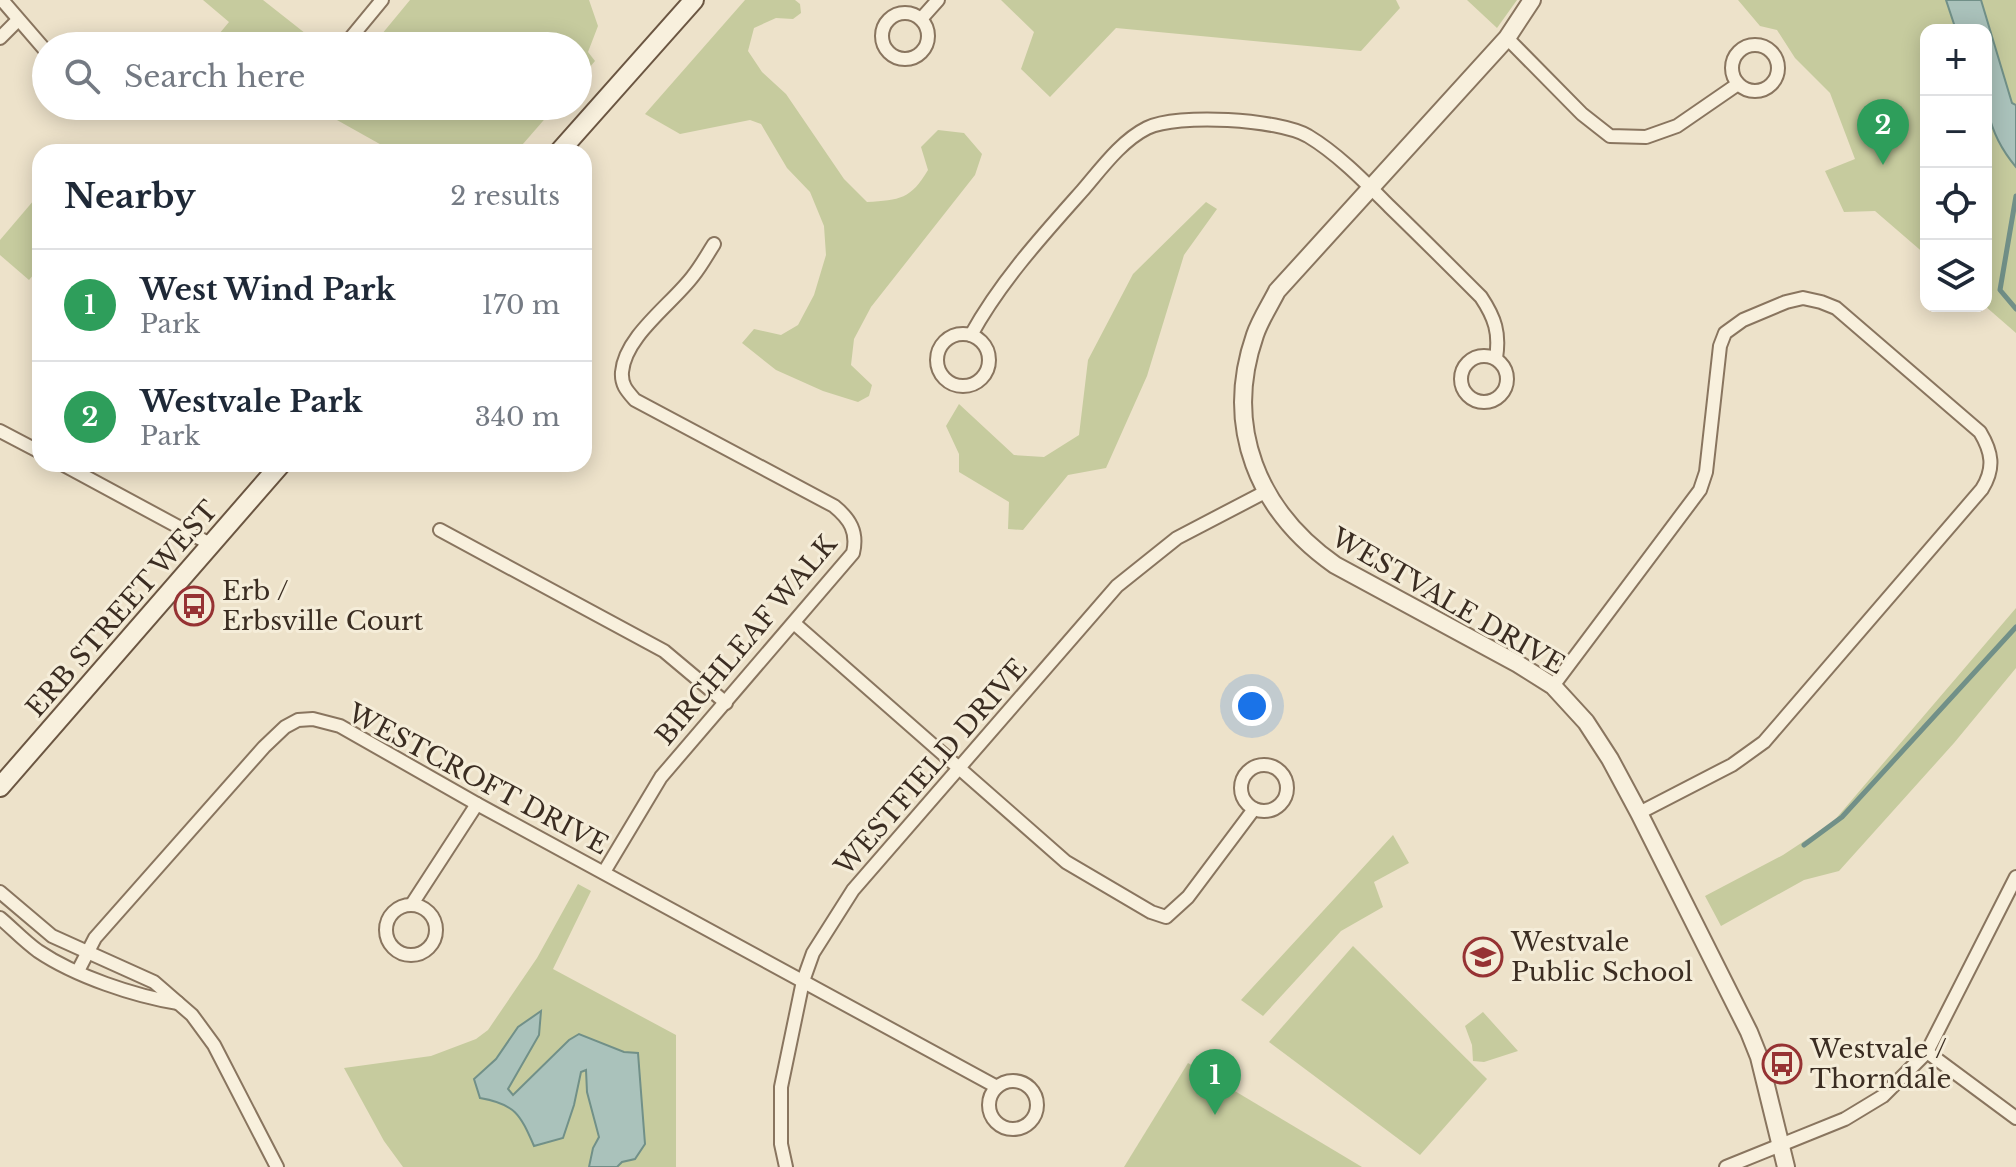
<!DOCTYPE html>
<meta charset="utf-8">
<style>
:root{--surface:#fff;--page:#f2f2f3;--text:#1f2937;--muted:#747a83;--line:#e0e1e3;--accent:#963233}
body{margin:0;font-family:"Libre Baskerville",serif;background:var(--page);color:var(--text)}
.controls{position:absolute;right:24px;top:24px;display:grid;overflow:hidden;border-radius:16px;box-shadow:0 4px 20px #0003}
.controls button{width:72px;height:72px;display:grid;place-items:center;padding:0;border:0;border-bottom:2px solid var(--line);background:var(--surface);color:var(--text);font:40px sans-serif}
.you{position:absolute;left:1252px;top:706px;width:28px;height:28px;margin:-20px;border:6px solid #fff;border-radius:50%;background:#1a73e8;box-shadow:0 0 0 12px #1a73e833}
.badge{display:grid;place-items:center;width:52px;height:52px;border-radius:50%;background:var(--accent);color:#fff;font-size:26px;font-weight:700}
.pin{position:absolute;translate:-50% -66px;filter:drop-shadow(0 2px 4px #0008)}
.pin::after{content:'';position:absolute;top:42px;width:28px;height:24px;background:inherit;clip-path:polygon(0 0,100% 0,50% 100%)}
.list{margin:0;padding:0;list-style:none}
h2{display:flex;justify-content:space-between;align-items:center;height:104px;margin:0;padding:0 32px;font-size:34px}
h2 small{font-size:26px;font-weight:400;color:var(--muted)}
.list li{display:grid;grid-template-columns:52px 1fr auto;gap:24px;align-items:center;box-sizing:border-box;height:112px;padding:0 32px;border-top:2px solid var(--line)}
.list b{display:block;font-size:30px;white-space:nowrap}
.list p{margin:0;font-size:26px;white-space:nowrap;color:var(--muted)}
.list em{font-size:26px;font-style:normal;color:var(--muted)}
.icon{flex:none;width:44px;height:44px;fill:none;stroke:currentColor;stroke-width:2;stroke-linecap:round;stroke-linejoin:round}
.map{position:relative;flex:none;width:2016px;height:1167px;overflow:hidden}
.search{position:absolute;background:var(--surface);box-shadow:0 4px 20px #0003;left:32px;top:32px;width:560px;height:88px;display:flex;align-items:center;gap:20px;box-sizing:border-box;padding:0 28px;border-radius:44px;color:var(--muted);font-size:30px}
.panel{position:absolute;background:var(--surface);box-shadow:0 4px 20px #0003;left:32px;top:144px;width:560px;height:328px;border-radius:24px}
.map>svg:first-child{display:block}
.green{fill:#c6cb9e}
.water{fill:#aac2bb;stroke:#719088;stroke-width:2}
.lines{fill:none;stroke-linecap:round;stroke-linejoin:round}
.stream{stroke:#719088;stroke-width:5}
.minor-casing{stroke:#89755f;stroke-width:16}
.tertiary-casing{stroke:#89755f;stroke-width:20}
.secondary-casing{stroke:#6b5642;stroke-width:22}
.minor{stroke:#f8f0dd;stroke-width:12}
.tertiary{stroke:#f8f0dd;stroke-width:16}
.secondary{stroke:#f8f0dd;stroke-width:18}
.labels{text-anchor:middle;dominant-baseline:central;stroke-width:6;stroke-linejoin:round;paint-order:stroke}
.poi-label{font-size:26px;fill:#3b2d22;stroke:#f5edd9;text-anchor:start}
.street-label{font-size:26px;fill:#3b2d22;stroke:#f5edd9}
</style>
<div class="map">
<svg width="2016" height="1167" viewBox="0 0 2016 1167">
<rect width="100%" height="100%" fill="#ede2ca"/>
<g class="green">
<path d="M203,0H263L315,41L308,46H209L229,22Z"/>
<path d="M410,0H589L598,26L588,52L595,61L578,81V46H372Z"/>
<path d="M745,0H795L800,4L801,13L793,19L776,18L754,28L748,51L762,72L786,94L844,179L867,202C900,200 911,199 928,170L921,147L938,130L964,133L982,154L975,175L871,307L854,339L851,365L872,385L869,396L858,402L823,391L776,370L742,343L754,329L781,335L798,325L814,295L826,255L824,226L810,192L787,168L761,124L750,120L680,134L645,114Z"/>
<path d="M1001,0H1396L1400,8L1361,51L1116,28L1050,97L1021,69L1034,32Z"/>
<path d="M1467,0H1517L1497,28Z"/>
<path d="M1738,0H2016V333L1985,306L1986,30H1926V255L1875,211L1844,212L1825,171L1855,159L1830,93L1795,58L1777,30L1760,26Z"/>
<path d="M312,106H556L516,152H394Z"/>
<path d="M40,193V267L29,280L0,255V240Z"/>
<path d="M1206,202L1217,209L1184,255L1147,376L1106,468L1068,475L1023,530L1008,529L1009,502L959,472V454L946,426L959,404L1014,455L1044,457L1079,435L1088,360L1133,274Z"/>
<path d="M2016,608V668L1954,743L1839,871L1804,880L1721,926L1705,896L1783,855L1833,822Z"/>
<path d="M1393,835L1409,863L1374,882L1383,907L1341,931L1263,1016L1241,1000Z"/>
<path d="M578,884L591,891L553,969L676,1035V1167H403L384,1141L344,1068L431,1056L476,1039L488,1030L537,958Z"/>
<path d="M1353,946L1487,1079L1420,1155L1269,1042Z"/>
<path d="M1483,1012L1518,1051L1484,1062L1473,1061L1472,1045L1465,1026Z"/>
<path d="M1188,1063L1362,1167H1124Z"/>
</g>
<g class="water">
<path d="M1946,0H1981L2012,103L2016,105V167C1978,122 1986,85 1986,30H1956Z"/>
<path d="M541,1011L539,1035L508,1089L513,1095L569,1040L579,1034L624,1052L638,1053L645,1144L635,1159L622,1162L617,1167H589L593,1148L599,1137L587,1092L586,1070L581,1072L574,1105L563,1138L534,1146C520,1114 515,1104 480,1098L474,1079L496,1059L518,1027Z"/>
</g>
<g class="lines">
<g class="stream">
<path d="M2016,196L2000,290L2016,309"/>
<path d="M1804,845L1842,817L2016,627"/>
</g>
<g class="minor-casing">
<g id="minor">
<path d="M2,0L46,51"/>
<circle cx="905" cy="36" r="23"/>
<path d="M921,19L938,0"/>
<path d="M0,38L18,20"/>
<path d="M1507,38L1582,114L1610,136L1646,137L1677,126L1738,84"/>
<circle cx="1755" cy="68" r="23"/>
<path d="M344,46L382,0"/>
<path d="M166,106L196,111L228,106"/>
<circle cx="963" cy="360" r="26"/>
<path d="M971,335C1000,282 1042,236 1082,191C1101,169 1121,141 1147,128C1178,113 1278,119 1308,136C1338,154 1365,182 1390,207C1421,237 1451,267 1481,297C1495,318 1500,333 1496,358"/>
<circle cx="1484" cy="379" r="23"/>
<path d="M0,431L40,452"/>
<path d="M62,464L212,545"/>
<path d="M440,530L664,651L726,703"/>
<path d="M795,624L1066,862L1151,912L1166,917L1188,897L1254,809"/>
<path d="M1553,686L1700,490L1706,472L1720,346L1725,333L1743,320L1786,302L1803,298L1821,302L1836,308L1980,432C1992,452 1995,468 1982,489L1764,742L1732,765L1639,813"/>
<circle cx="1264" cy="788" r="23"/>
<path d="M604,872L661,777L853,553C858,532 850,519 834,506L635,400C627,391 621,385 622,372C625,336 672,304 693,276C701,266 707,255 714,244"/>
<path d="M0,892L52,936L154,982L192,1015L214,1045L277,1167"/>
<path d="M412,904L477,804"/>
<circle cx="411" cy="930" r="25"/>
<path d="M0,918C12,928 24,941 38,951C75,976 134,996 178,1003"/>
<path d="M78,971L95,938L264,747L285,727L298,720L313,719L340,726L477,804L997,1087"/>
<path d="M1927,1052L2016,1118"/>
<circle cx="1013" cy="1105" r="24"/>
<path d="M786,1167L781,1144V1087L803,981L813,953L853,890L1117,586L1177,538L1267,491"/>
<path d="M1726,1167L1845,1119L1883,1096L1927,1052L2016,877"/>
</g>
</g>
<g class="tertiary-casing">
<path id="tertiary" d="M1532,0L1507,38L1277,291C1270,305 1260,320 1255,335C1223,427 1258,511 1335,565L1518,664L1553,686L1586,722L1610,759L1639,813L1749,1032L1759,1057L1786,1167"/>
</g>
<g class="secondary-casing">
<g id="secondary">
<path d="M559,152L694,0"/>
<path d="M0,787L281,464"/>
</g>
</g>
<use href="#minor" class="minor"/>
<use href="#tertiary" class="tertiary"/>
<use href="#secondary" class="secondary"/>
</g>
<defs>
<g id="bus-ring" transform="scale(2)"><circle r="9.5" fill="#f5edd9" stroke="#963233" stroke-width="1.5"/><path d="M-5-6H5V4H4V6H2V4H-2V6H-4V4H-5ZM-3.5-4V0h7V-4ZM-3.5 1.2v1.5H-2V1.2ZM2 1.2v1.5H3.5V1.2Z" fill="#963233"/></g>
<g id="school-ring" transform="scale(2)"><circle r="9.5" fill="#f5edd9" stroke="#963233" stroke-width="1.5"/><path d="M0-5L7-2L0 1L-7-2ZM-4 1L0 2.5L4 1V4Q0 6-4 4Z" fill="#963233"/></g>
</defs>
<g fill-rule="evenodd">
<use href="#bus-ring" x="194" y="606"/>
<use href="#school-ring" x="1483" y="957"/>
<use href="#bus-ring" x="1782" y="1064"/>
</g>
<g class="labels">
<g class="poi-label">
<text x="222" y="591">Erb /<tspan x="222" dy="30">Erbsville Court</tspan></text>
<text x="1511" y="942">Westvale<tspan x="1511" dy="30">Public School</tspan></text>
<text x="1810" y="1049">Westvale /<tspan x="1810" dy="30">Thorndale</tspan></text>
</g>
<g class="street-label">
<text transform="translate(1448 601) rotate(30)">WESTVALE DRIVE</text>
<text transform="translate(122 609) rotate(-49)">ERB STREET WEST</text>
<text transform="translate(746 640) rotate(-50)">BIRCHLEAF WALK</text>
<text transform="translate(931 767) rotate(-49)">WESTFIELD DRIVE</text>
<text transform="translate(478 779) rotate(28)">WESTCROFT DRIVE</text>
</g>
</g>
</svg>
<div class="controls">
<button>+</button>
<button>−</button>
<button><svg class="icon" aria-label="locate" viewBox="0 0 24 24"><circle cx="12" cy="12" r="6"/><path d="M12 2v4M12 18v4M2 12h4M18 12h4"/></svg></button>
<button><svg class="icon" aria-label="layers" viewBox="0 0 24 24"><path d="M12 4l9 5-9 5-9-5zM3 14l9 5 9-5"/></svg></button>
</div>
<div class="you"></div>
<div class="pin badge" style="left:1215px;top:1115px;background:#2e9e5b">1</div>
<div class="pin badge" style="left:1883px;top:165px;background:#2e9e5b">2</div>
<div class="search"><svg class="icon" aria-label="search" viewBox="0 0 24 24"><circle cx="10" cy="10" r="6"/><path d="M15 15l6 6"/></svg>Search here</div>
<section class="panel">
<h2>Nearby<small>2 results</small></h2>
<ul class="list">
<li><span class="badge" style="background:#2e9e5b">1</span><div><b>West Wind Park</b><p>Park</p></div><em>170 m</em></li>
<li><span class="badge" style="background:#2e9e5b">2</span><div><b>Westvale Park</b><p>Park</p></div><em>340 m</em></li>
</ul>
</section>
</div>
